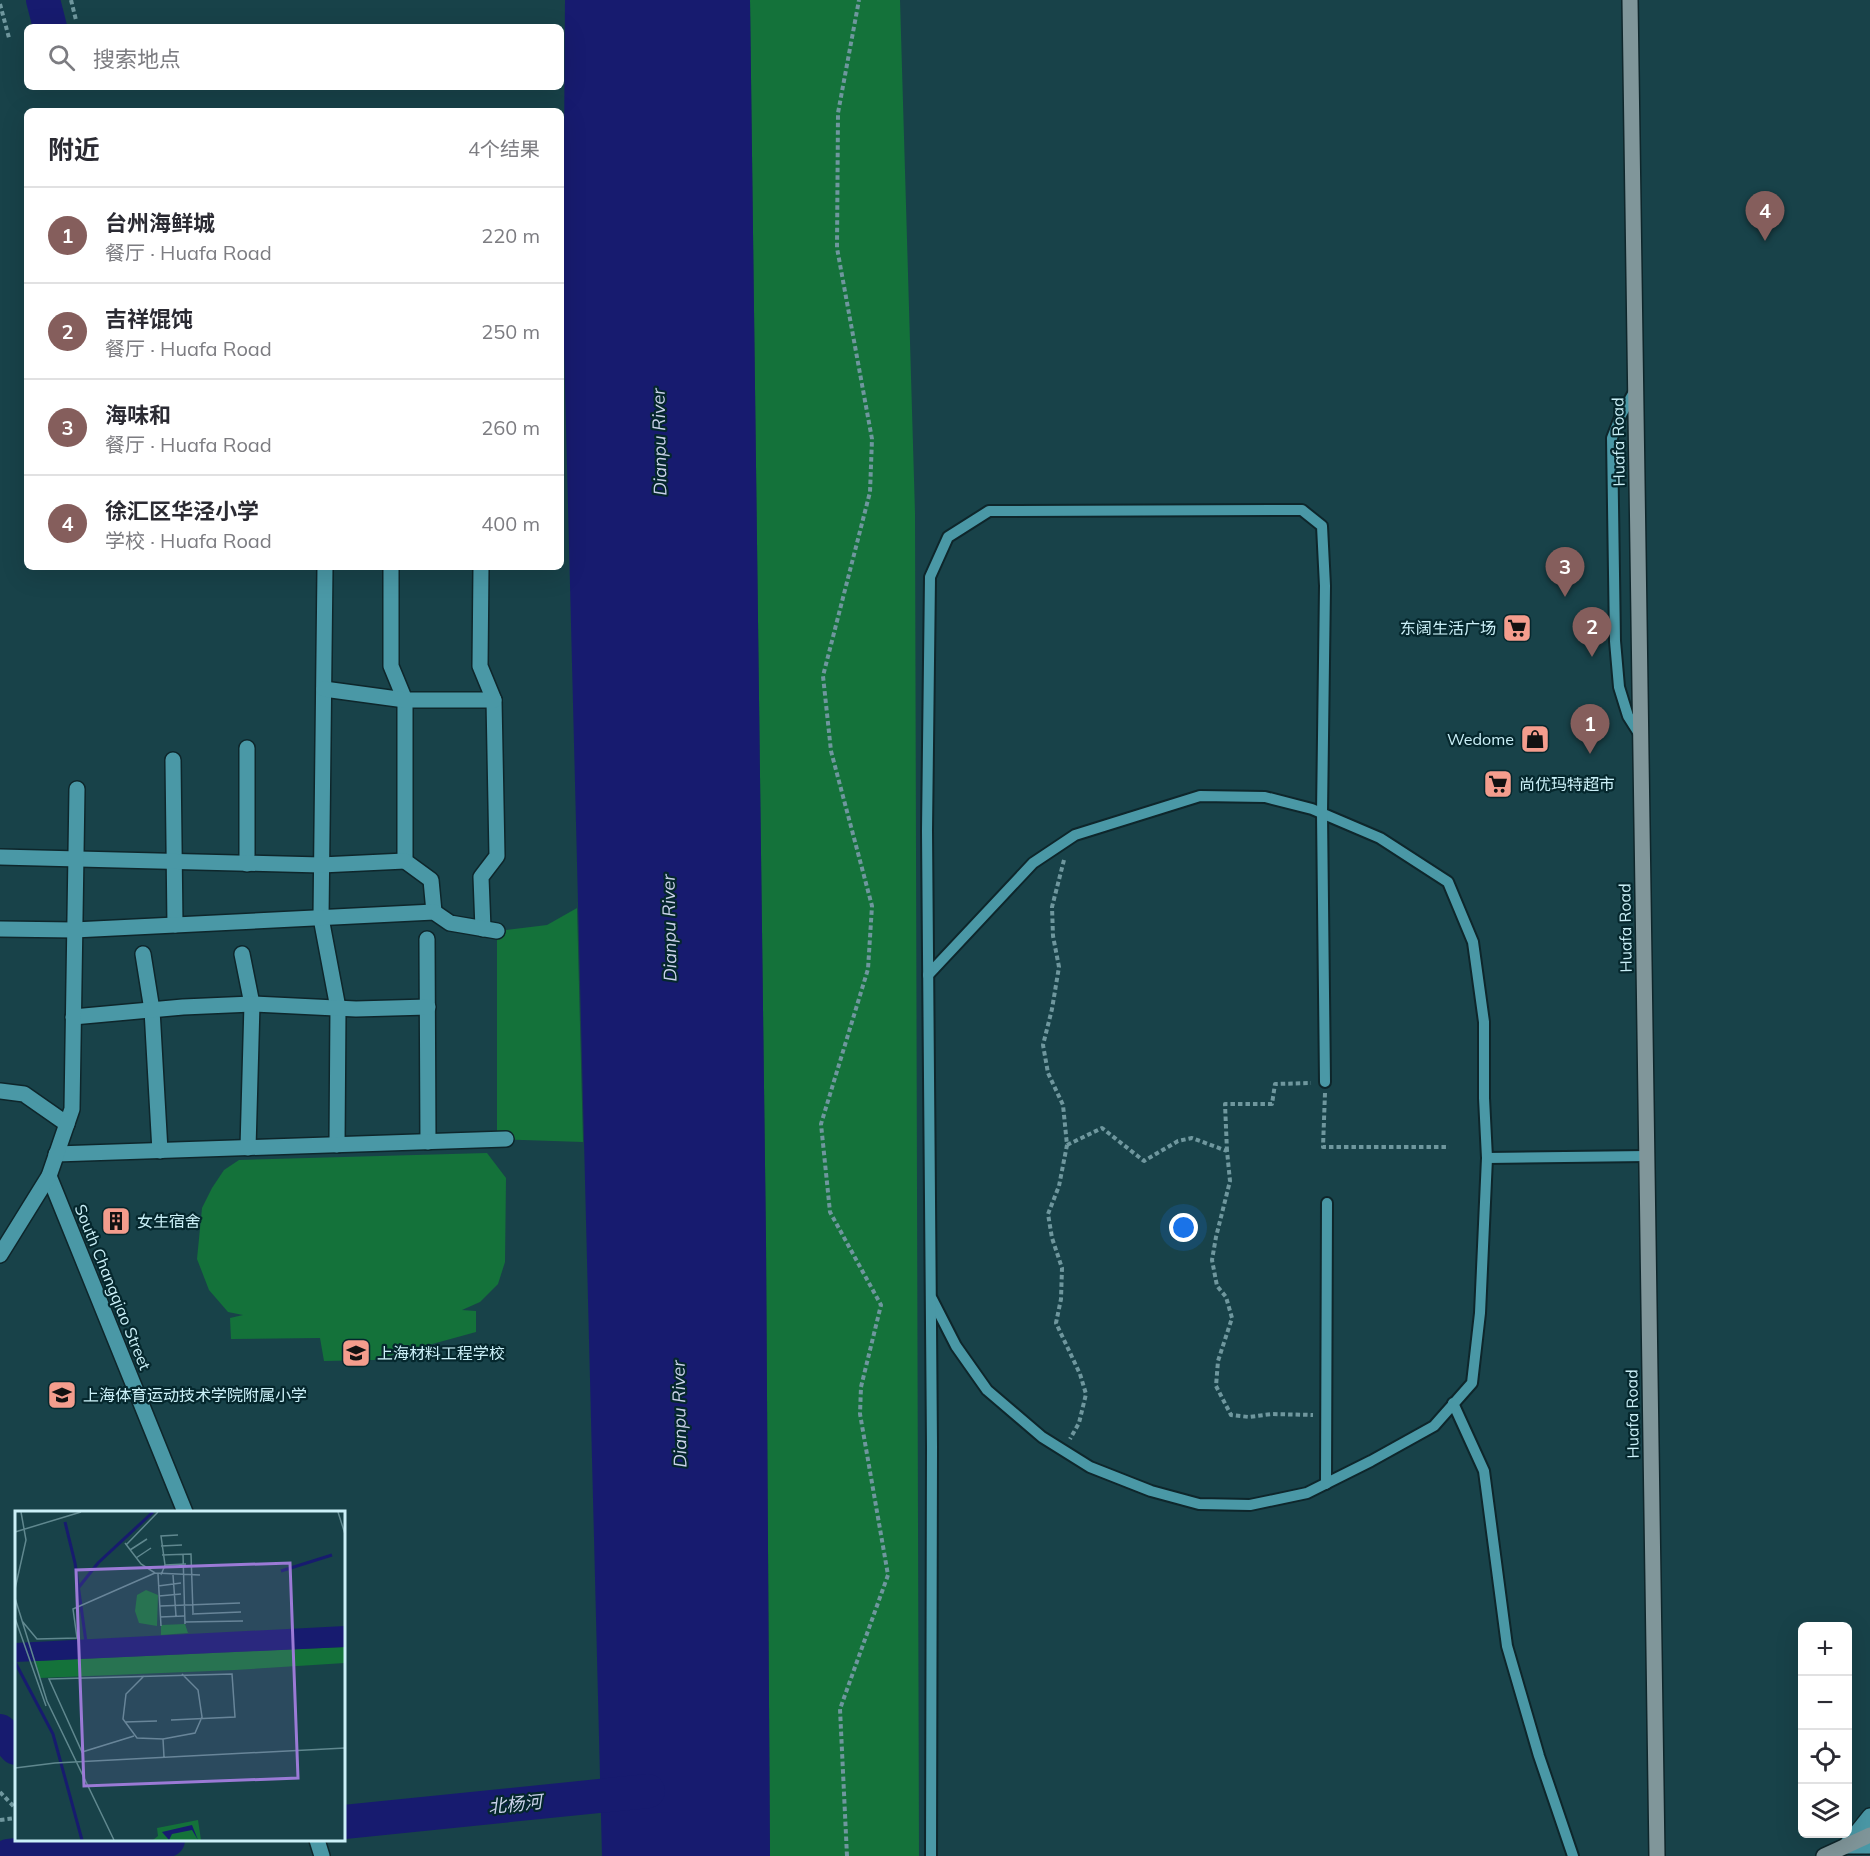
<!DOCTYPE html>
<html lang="zh">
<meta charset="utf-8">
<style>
:root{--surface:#fff;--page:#f7f7f7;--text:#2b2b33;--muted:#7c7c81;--line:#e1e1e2;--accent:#855e5c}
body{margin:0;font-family:Mulish,"Noto Sans SC",sans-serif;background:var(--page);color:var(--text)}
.controls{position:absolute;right:18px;bottom:18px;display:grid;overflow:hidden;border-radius:9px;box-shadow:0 6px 24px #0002}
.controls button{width:54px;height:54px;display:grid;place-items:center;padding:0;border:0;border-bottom:2px solid var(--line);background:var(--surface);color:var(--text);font:30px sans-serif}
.you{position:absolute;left:1184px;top:1228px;width:21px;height:21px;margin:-15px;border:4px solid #fff;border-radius:50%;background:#1a73e8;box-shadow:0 0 0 9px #1a73e833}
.badge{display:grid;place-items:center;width:39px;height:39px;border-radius:50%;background:var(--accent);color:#fff;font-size:20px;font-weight:700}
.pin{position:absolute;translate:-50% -50px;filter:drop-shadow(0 2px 3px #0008)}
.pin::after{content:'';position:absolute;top:32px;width:21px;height:18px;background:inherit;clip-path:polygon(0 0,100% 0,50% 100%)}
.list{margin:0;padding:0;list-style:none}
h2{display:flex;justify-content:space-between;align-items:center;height:78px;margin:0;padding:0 24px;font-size:26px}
h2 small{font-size:20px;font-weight:400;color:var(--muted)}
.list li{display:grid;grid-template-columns:39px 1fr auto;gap:18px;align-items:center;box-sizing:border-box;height:96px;padding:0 24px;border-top:2px solid var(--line)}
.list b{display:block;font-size:22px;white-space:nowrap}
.list p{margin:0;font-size:20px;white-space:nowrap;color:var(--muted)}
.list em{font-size:20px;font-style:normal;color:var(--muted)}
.icon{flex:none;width:33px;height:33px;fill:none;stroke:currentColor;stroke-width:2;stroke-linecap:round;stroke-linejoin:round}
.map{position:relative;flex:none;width:1870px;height:1856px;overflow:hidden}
.search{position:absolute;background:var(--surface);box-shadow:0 6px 24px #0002;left:24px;top:24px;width:540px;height:66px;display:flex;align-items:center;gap:15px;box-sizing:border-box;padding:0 21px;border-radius:9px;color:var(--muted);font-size:22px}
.panel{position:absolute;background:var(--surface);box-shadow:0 6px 24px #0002;left:24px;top:108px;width:540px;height:462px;border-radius:9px}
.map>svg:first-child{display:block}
.green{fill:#14723a}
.water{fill:#171b6f}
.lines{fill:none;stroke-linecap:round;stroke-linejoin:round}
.river{stroke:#171b6f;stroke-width:34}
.lane-casing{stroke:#0e262b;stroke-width:14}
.street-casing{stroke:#0e262b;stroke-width:18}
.secondary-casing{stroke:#0e262b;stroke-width:18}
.path{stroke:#6f979e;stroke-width:4;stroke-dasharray:4.5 3;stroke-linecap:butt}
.lane{stroke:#4a98a6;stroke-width:10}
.street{stroke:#4a98a6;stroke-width:15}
.secondary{stroke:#80969a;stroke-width:15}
.labels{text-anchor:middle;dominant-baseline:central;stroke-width:4.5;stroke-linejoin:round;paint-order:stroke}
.street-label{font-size:16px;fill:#cbf0f8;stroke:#05272d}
.poi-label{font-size:16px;fill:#cbf0f8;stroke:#05272d;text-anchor:start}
.water-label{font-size:18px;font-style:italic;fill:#cad2ea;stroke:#05272d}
.inset-river{fill:none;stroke:#171b6f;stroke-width:3}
.inset-road{fill:none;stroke:#60888f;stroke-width:1.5}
.view{fill:#9b7ad6;fill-opacity:0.15;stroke:#9b7ad6;stroke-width:3}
.inset-edge{fill:none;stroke:#cbf0f8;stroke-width:3}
</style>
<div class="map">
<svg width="1870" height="1856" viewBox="0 0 1870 1856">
<rect width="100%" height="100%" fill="#184249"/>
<g class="green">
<path d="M750,0H900L915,513L919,1856H770L766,1242Z"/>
<path d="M577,908L583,1142L497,1139V931L547,925Z"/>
<path d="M487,1153L506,1178L505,1262L498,1284L480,1302L462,1310L476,1311V1332L374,1360L324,1361L320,1338L231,1339L230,1318L243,1315L228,1312L209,1290L197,1259L202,1208L212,1188L224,1170L239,1160Z"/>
</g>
<path class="water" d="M565,0H750L766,1242L770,1856H602L563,306Z"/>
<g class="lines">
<g class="river">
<path d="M43,0L50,27"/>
<path d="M0,1731L16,1748"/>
<path d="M344,1822L648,1791"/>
<path d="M8,1856L168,1840"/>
</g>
<g class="lane-casing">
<g id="lane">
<path d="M1634,392L1621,415L1612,438L1615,641L1619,687L1628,716L1640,735"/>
<path d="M928,975L1033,863L1075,835L1200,796L1265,797L1312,809L1380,838L1448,882L1473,942L1484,1022V1098L1487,1158L1480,1313L1472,1383L1434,1426L1371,1461L1307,1493L1250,1505L1199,1504L1151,1491L1090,1467L1042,1437L987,1390L956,1346L932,1299"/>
<path d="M1487,1158L1647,1156"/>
<path d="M1453,1403L1484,1471L1507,1646L1539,1756L1573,1856"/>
<path d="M1326,1484L1327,1203"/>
<path d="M931,1856L932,1446L927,831L930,577L948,537L989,511L1302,510L1322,526L1325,586L1322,813L1325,1082"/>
</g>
</g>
<g class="street-casing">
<g id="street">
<path d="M325,567L321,918L338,1008L337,1145"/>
<path d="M391,567V666L405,700V861L431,880L434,912"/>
<path d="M481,567L480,666L494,700L497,856L481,877L483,929"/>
<path d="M324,689L405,700H494"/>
<path d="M247,748V864"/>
<path d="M173,760L175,925"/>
<path d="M0,857L321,865L405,861"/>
<path d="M0,929L74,930L434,912L450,923L497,931"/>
<path d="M427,939L428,1142"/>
<path d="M143,954L152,1010L160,1151"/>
<path d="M242,954L252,1004L248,1148"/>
<path d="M73,1017L183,1007L252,1004L356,1009L428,1007"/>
<path d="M0,1091L24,1094L67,1124"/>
<path d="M56,1154L506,1139"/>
<path d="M49,1176L185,1512"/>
<path d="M0,1255L49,1176L72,1109L77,789"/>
<path d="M1870,1816L1846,1846H1870"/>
<path d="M317,1840L322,1856"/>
</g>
</g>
<g class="secondary-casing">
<g id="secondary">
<path d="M1630,0L1657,1856"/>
<path d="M1824,1856L1870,1835"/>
</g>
</g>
<g class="path">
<path d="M71,0L76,20"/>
<path d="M0,4L9,38"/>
<path d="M1064,860L1052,907L1053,936L1059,967L1052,1009L1043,1045L1048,1073L1063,1105L1067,1145L1059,1186L1048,1214L1052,1238L1062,1268L1061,1299L1056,1323L1080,1374L1086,1394L1079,1423L1070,1439"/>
<path d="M1325,1093L1323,1147H1449"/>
<path d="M1067,1145L1102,1128L1144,1161L1178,1141L1192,1138L1227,1151L1230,1181L1216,1237L1212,1260L1217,1286L1226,1297L1232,1318L1218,1361L1216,1386L1231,1415L1249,1417L1272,1414L1313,1415"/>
<path d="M1227,1151L1225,1104H1272L1275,1084L1311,1083"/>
<path d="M0,1792L16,1809"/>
<path d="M0,1820L16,1818"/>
<path d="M847,1856L840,1709L888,1575L860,1414L861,1387L881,1305L830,1212L821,1124L868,969L872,906L831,751L823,676L870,492L872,439L837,248L838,113L859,0"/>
</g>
<use href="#lane" class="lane"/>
<use href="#street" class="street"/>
<use href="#secondary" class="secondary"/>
</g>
<defs>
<g id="supermarket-square" transform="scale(1.5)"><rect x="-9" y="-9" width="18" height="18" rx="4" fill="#f49d8d" stroke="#05272d"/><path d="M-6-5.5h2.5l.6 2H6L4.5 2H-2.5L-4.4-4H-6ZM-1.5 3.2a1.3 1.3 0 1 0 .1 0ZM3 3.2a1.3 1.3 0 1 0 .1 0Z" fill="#111"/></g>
<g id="shop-square" transform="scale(1.5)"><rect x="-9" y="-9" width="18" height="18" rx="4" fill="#f49d8d" stroke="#05272d"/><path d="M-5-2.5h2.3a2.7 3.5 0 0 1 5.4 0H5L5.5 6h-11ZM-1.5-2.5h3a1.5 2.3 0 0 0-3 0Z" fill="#111"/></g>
<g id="building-square" transform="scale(1.5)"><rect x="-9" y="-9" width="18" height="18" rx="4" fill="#f49d8d" stroke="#05272d"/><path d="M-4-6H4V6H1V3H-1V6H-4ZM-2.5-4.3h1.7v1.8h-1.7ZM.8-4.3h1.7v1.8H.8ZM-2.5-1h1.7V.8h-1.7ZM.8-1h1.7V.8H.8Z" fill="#111"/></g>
<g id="school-square" transform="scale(1.5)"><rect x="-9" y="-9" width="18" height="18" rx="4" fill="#f49d8d" stroke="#05272d"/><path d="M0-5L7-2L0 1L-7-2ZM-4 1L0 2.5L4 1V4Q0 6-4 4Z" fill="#111"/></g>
</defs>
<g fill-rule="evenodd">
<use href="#supermarket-square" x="1517" y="628"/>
<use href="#shop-square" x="1535" y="739"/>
<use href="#supermarket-square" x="1498" y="784"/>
<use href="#building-square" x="116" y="1221"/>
<use href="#school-square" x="356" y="1353"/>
<use href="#school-square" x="62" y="1395"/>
</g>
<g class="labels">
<g class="street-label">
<text transform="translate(1618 442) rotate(-91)">Huafa Road</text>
<text transform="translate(1625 928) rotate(-91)">Huafa Road</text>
<text transform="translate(113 1287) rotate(68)">South Changqiao Street</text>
<text transform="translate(1632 1414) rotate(-91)">Huafa Road</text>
</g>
<g class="poi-label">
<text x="1496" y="628" text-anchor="end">东阔生活广场</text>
<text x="1514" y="739" text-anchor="end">Wedome</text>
<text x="1519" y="784">尚优玛特超市</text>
<text x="137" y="1221">女生宿舍</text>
<text x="377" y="1353">上海材料工程学校</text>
<text x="83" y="1395">上海体育运动技术学院附属小学</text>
</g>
<g class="water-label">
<text transform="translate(659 442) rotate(-91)">Dianpu River</text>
<text transform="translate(669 928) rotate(-91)">Dianpu River</text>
<text transform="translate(679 1414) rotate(-91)">Dianpu River</text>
<text transform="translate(515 1804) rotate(-6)">北杨河</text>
</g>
</g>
<g transform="translate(15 1511)">
<rect width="330" height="330" fill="#184249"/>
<path d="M131,79L143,84L142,115L124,112L120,100L122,84ZM170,113L173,122L146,124V114ZM330,136V152L220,159L25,167L19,150ZM183,309L186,329H138L143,325L142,317Z" fill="#14723a"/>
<path d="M330,115V136L0,151V132ZM177,314L183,329L177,319L157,323L154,329L147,321Z" fill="#171b6f"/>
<path class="inset-river" d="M50,11L60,52L71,131M266,60L317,44M64,76L83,52L138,1M0,151L38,223L67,329"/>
<path class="inset-road" d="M323,1L330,23M0,21L66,1M110,32L126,53L140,62L185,64M111,34L143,1M146,35L167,34M115,39L132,28M168,43L170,113M147,44L176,43L178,102M121,47L136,37M150,54L171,53M143,63L146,115M146,64L150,54L146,25L163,24M158,64L161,105M143,75L166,72M0,78L11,29L6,1M144,85L166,83M0,87L32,190L99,329M145,95L225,92M177,103L226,101M145,106L169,105M0,107L31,195M7,110L22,128L62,127L58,98L140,62M170,111L228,110M129,165L111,183L108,208L122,227L148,228L180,222L187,206L183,179L167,163M110,211L142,210M119,225L67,241L34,168L217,163L220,206L156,209M148,228L149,246M0,257L40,252L330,237"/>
<path class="view" d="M275,52L283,267L69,275L61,59Z"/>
<rect width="330" height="330" class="inset-edge"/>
</g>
</svg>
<div class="controls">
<button>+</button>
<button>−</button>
<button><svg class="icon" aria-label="locate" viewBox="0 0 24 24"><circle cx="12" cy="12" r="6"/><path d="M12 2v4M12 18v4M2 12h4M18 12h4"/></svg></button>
<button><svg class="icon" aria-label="layers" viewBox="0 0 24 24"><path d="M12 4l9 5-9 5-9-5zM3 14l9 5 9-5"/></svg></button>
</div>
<div class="you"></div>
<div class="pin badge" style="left:1590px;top:754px">1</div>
<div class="pin badge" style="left:1592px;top:657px">2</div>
<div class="pin badge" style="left:1565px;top:597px">3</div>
<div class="pin badge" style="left:1765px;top:241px">4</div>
<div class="search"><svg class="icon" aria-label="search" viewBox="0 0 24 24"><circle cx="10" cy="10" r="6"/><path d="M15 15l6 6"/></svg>搜索地点</div>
<section class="panel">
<h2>附近<small>4个结果</small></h2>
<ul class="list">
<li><span class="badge">1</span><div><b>台州海鲜城</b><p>餐厅 · Huafa Road</p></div><em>220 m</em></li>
<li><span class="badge">2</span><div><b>吉祥馄饨</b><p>餐厅 · Huafa Road</p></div><em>250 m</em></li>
<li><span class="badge">3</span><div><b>海味和</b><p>餐厅 · Huafa Road</p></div><em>260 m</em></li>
<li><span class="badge">4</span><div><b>徐汇区华泾小学</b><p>学校 · Huafa Road</p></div><em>400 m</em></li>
</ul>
</section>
</div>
